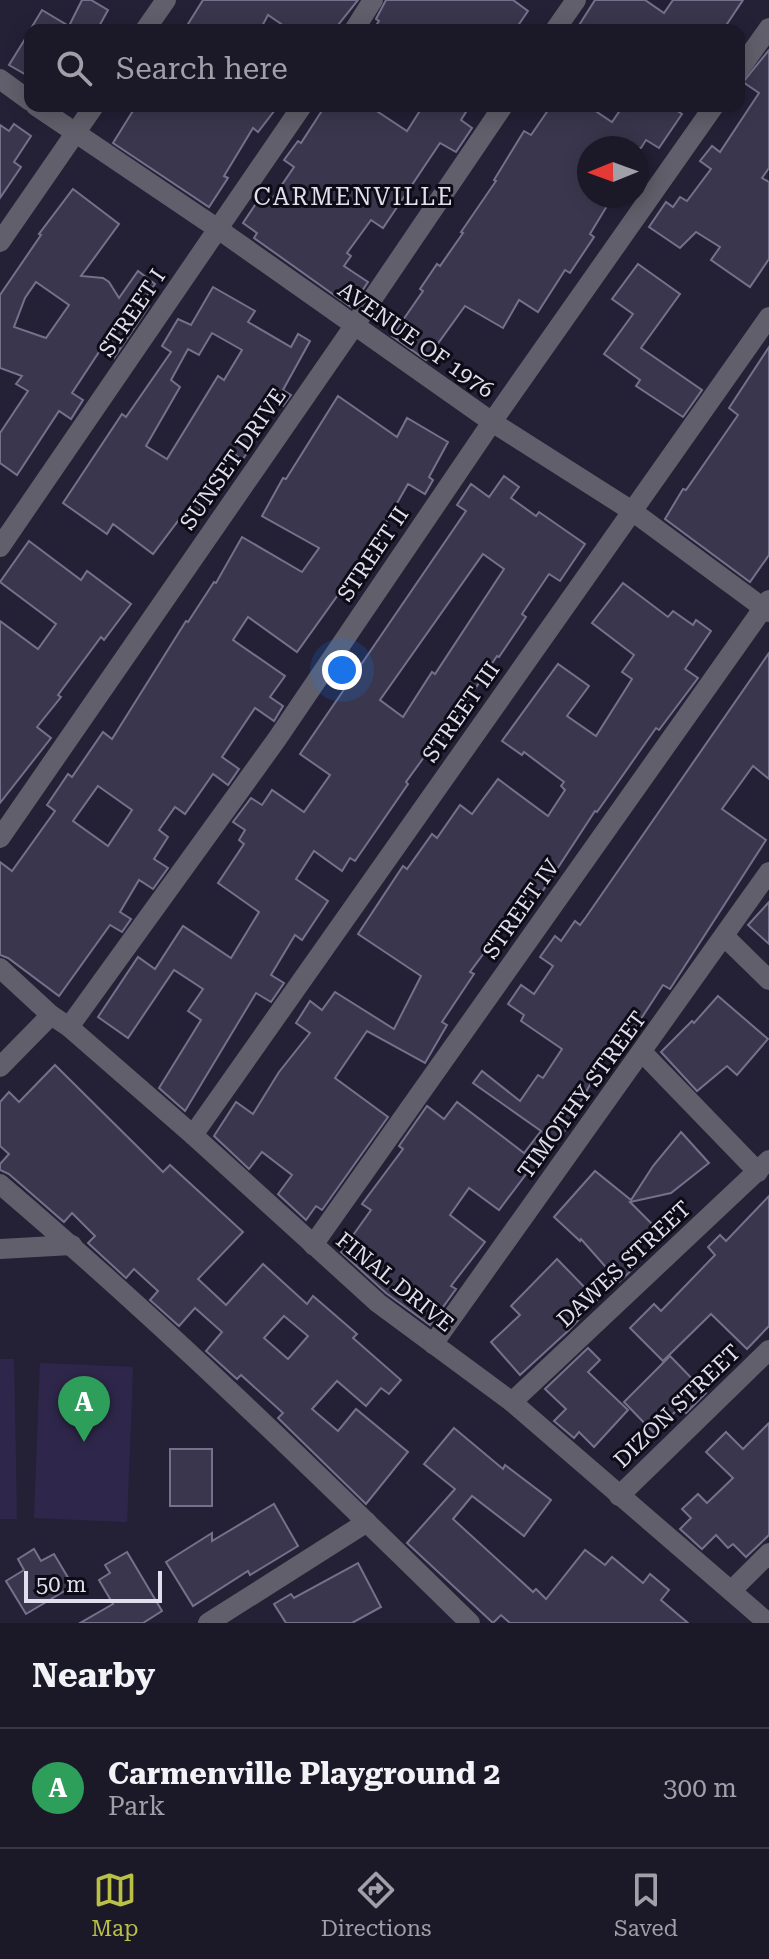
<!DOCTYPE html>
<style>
:root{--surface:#1b1828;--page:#282534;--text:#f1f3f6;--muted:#a0a0a8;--line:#393745;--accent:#bac046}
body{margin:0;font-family:"Roboto Serif",serif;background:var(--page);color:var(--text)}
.compass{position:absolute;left:577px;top:136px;width:72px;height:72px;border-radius:50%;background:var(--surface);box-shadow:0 4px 20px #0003;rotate:269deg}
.scale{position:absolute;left:24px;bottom:20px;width:138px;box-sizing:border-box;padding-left:8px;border:4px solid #e1dfee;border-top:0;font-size:22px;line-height:28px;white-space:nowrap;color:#e1dfee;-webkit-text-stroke:6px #0d0b15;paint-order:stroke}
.you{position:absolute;left:342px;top:670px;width:28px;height:28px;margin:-20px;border:6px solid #fff;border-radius:50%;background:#1a73e8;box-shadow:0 0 0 12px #1a73e833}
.badge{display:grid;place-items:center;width:52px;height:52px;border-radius:50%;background:var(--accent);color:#fff;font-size:26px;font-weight:700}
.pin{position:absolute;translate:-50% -66px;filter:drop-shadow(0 2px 4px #0008)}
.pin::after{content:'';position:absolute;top:42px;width:28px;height:24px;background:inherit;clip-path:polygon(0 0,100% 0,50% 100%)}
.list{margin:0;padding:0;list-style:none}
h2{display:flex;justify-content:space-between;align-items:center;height:104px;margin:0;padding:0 32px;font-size:34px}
h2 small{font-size:26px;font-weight:400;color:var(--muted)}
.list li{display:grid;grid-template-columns:52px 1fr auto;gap:24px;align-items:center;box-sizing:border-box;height:120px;padding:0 32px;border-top:2px solid var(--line)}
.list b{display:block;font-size:30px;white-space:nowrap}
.list p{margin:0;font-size:26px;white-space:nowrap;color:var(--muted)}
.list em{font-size:26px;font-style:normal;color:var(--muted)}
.icon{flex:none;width:44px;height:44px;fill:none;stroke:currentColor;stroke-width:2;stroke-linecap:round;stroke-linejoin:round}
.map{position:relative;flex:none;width:769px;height:1623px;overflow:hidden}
.search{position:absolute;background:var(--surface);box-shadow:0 4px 20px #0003;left:24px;right:24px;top:24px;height:88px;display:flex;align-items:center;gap:20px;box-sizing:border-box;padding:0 28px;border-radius:16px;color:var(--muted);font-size:30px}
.sheet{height:224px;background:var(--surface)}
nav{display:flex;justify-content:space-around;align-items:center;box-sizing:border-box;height:112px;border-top:2px solid var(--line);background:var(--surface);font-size:22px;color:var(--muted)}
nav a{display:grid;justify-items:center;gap:4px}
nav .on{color:var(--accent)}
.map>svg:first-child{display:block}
.green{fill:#2f274b}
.building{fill:#3a364d;stroke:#75718c;stroke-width:2;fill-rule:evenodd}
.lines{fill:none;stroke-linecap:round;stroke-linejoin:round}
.minor{stroke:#615f6b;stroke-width:20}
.labels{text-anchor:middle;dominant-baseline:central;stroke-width:6;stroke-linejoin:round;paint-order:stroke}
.street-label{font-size:22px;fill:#e1dfee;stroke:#0d0b15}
.neighbourhood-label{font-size:24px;letter-spacing:2px;fill:#e1dfee;stroke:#0d0b15}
</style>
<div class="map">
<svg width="769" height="1623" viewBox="0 0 769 1623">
<rect width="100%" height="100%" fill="#242036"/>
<g class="green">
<path d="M0,1359H14L17,1519H0Z"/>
<path d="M40,1363L133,1367L127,1522L34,1518Z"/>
</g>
<g class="building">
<path d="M82,0H91L108,10L97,30H30L42,10L69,26Z"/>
<path d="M203,0H358L334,30H290L268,15L260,30H196L188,24Z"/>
<path d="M386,0H513L528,11L515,30H373L379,21L376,19Z"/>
<path d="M595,0H645L664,13L673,0H743L723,30H576Z"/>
<path d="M30,31V77L9,65Z"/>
<path d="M769,50V168L762,178L769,182V259L750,287L711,260L720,247L696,232L680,248L649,227L666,202L673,207L680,197L687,201L711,169L700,161L712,146L720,152L759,93L743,82Z"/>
<path d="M136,106H278L258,132L253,128L224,176L228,178L209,207L113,143Z"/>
<path d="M325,106H369L407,131L423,106H457L466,112L461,120L472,128L456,152L440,143L383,228L371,220L347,253L351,256L344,266L368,282L351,307L254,238L257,233L243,223L259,199L268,205L294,167L284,160L298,141L301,143Z"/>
<path d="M551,106H588L612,122L623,106H670L682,114L659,148L646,140L641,148H589V196H613L590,234L594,237L570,273L565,270L538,312L519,300L503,328L465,306L426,360L392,336L423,291L420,289L437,264L440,266L463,233L461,232L496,181L494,180L524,131L531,135Z"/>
<path d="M14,124L31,136L14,162L21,167L0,198V125L9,131Z"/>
<path d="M73,189L119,224L81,276L103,278L109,282L119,298L138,271L155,284L143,301L149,306L114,358L101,349L72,393L83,400L71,419L59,411L17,475L0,463V433L28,391L16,384L22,376L0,368V295L41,235L39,234ZM36,282L69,305L46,338L14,327L25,298Z"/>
<path d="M638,264L680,294L641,348L702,390L683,417L636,386L640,380L604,354L633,314L612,299Z"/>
<path d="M213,287L255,311L248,322L291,347L298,334L310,341L283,390L291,395L283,406L267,396L244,434L255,442L242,460L231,451L213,476L220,482L192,519L184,513L153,554L113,524L107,534L63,503L122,414L126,417L171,352L162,346L178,319L191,325ZM212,333L242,350L224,380L218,376L167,459L146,446L180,387L171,380L188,349L199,355Z"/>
<path d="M769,347V555L750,582L665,519L683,489L686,490L738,415L729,408Z"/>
<path d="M338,396L397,437L407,418L448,442L429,477L433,480L425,494L408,484L360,568L358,567L297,652L248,617L233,640L285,676L270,697L283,706L274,721L255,708L222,757L239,769L228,785L213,774L185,814L175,807L159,830L168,837L154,859L168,868L153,889L139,880L120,912L131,919L122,932L110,925L59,996L8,958L0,955V862L12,871L55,811L47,805L68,774L72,777L103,732L112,739L186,621L188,622L214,582L216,583L242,537L302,572L319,548L262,516L283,478L286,479ZM98,786L132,810L108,846L73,821Z"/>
<path d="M504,476L519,487L511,498L536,516L539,512L585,544L560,581L549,574L522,614L526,617L499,657L497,656L443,737L440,735L406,782L408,784L355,861L350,858L342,871L314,851L296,879L328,901L302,940L295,935L271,975L284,983L271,1002L256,993L185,1111L159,1088L201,1020L188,1011L203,989L174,970L128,1038L98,1017L138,957L155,969L183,926L231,958L259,912L218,883L244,844L239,840L245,830L233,822L251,798L262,805L272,790L304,812L330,775L300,754L466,511L457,505L471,484L489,497ZM483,554L504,569L435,674L432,672L403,717L380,700Z"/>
<path d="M29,541L81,580L87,571L131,604L104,640L101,637L58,695L61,697L37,727L51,738L0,803V621L38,649L56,624L0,582Z"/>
<path d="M623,583L668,617L673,611L693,625L696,620L711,631L685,669L698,678L659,730L656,728L597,812L595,811L542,892L539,890L510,930L504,926L470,972L474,974L442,1022L447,1025L425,1063L367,1031L335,1078L388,1117L322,1210L316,1206L306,1220L278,1194L292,1175L262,1152L249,1169L214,1136L236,1102L253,1114L279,1072L310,1033L296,1023L310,1001L322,1010L335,992L394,1029L421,976L358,934L403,866L407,869L432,834L437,838L460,805L472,814L498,779L548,816L565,790L561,786L564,782L524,752L522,755L502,741L558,664L589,686L567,716L596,736L632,679L622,672L634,655L592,623Z"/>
<path d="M769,653V779L753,766L722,809L766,840L670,989L663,985L635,1028L630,1024L602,1064L579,1104L582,1106L535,1173L530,1169L499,1210L469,1188L450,1215L485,1242L451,1286L456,1289L430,1325L386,1293L341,1252L371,1210L362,1204L403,1149L399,1146L427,1106L444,1119L457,1102L524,1153L541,1131L473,1083L482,1071L520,1101L538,1075L543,1078L562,1049L521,1021L524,1015L508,1004L521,985L534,994L553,966L540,957L555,936L561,941L575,921L580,925L586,917Z"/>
<path d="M769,902V944L748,925Z"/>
<path d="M718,996L768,1039L737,1075L727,1066L697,1091L661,1052L692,1021L694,1023Z"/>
<path d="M55,1065L163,1172L170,1165L243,1232L198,1279L226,1305L263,1264L307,1304L313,1296L357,1334L353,1338L401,1380L389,1394L381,1388L366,1406L337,1381L312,1409L338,1431L356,1409L408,1452L366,1504L278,1418L283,1413L241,1375L237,1379L206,1351L222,1332L195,1308L179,1326L150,1300L158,1291L134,1269L126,1278L88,1243L95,1236L72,1213L64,1222L9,1174L0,1170V1164L9,1154L0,1146V1102L9,1092L19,1102ZM284,1316L308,1336L288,1359L264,1338Z"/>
<path d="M681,1132L709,1163L671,1193L630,1202L657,1229L626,1258L635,1267L619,1282L581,1239L580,1241L554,1217L595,1171L631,1200L653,1166Z"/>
<path d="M769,1196V1326L747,1349L711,1314L663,1361L630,1328L654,1304L661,1311L715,1255L708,1247L720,1235L726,1241Z"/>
<path d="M557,1259L597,1300L569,1330L520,1375L491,1342L520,1315L511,1306Z"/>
<path d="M588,1348L600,1360L588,1372L628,1410L594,1447L579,1432L574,1438L554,1421L566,1409L545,1389Z"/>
<path d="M670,1356L706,1393L686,1413L680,1407L654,1433L624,1402Z"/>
<path d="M769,1423V1535L746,1557L733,1544L728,1548L716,1535L702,1549L680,1529L691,1518L682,1509L698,1494L707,1503L733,1478L706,1452L726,1432L743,1449Z"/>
<path d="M454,1428L503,1469L505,1465L551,1500L524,1536L472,1496L453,1519L533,1592L536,1589L546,1599L585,1550L605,1565L612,1557L643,1583L650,1574L669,1590L661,1600L688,1623H510L501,1615L493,1623L407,1543L455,1489L424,1464Z"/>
<rect x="170" y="1449" width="42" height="57"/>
<path d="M274,1504L298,1546L250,1575L248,1571L193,1606L166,1562L212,1533V1541Z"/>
<path d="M34,1549L41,1561L54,1554L73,1586L26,1614L6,1581L24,1570L18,1559Z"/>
<path d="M127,1552L162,1611L143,1623H80L113,1604L99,1580L110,1573L105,1565Z"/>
<path d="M358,1563L381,1607L352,1623H286L274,1604L291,1594L294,1598Z"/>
</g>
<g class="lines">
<g class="minor">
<path d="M145,30L166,0"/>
<path d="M354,30L373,0"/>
<path d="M555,30L576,0"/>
<path d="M739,70L769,28"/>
<path d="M0,79L30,101"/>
<path d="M36,106L218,229L492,422L632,511L769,612"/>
<path d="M0,242L94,106"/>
<path d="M0,547L302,106"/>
<path d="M0,838L354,326L503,106"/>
<path d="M725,937L769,980"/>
<path d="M0,968L51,1015L69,1027L193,1135L378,1303L512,1402L768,1623"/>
<path d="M69,1027L277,739L492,422L714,106"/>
<path d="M642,1052L758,1172"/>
<path d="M0,1067L51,1015"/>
<path d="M193,1135L769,317"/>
<path d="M0,1184C163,1323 317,1473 470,1623"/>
<path d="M313,1245L769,600"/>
<path d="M0,1249L72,1245"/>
<path d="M433,1344L769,872"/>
<path d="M512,1402L769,1160"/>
<path d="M619,1496L769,1350"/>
<path d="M732,1590L769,1553"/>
<path d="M208,1623L367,1522"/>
</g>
</g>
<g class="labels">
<g class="street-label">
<text transform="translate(132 313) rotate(-56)">STREET I</text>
<text transform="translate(416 340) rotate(35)">AVENUE OF 1976</text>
<text transform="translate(233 459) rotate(-55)">SUNSET DRIVE</text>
<text transform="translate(373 554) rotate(-56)">STREET II</text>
<text transform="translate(461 712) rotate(-55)">STREET III</text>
<text transform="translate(521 909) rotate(-55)">STREET IV</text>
<text transform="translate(582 1095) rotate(-54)">TIMOTHY STREET</text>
<text transform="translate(624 1264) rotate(-43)">DAWES STREET</text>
<text transform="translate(395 1282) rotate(39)">FINAL DRIVE</text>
<text transform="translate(677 1406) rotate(-44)">DIZON STREET</text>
</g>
<g class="neighbourhood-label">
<text x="354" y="197">CARMENVILLE</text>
</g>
</g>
</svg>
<svg class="compass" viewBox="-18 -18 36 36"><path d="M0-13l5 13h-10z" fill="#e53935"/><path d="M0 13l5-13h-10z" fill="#a0a0a8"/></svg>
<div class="scale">50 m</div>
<div class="you"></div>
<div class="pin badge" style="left:84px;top:1442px;background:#2e9e5b">A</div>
<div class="search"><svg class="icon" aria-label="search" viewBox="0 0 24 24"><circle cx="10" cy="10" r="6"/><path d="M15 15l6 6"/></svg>Search here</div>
</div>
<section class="sheet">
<h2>Nearby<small></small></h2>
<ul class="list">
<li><span class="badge" style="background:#2e9e5b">A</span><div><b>Carmenville Playground 2</b><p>Park</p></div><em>300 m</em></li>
</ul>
</section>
<nav>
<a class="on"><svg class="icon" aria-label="map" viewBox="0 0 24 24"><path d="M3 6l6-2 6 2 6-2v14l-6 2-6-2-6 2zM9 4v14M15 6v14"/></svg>Map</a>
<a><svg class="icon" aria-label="directions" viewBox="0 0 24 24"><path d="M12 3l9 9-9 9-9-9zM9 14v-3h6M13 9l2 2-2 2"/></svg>Directions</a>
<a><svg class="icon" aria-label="saved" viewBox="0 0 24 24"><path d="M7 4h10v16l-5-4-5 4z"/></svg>Saved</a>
</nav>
